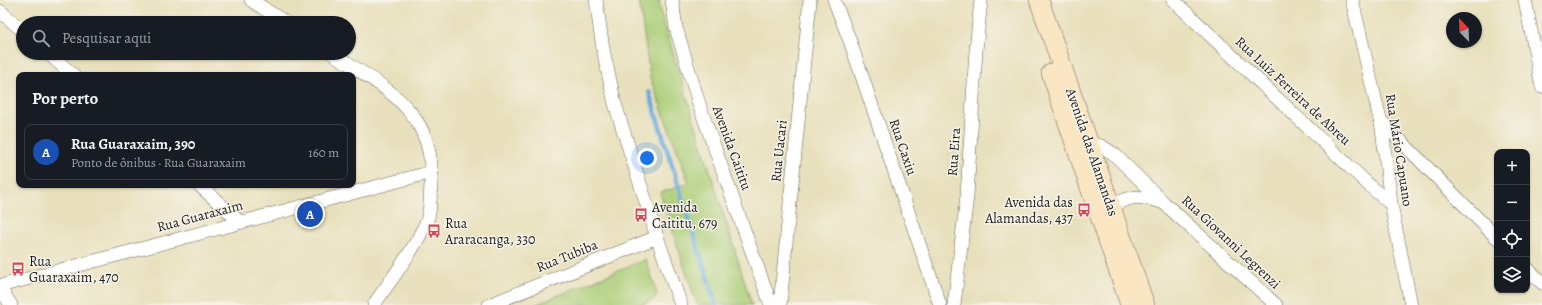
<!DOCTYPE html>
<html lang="pt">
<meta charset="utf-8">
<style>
:root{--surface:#171b24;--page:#20242c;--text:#f1f3f6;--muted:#9ea1a6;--line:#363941;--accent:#d1495b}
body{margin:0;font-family:Alegreya,serif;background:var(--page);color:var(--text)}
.controls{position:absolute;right:12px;bottom:12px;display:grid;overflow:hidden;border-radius:8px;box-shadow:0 1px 3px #0004}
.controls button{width:36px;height:36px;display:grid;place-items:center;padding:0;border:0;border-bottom:1px solid var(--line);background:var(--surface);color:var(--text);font:20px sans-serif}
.compass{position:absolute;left:1446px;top:12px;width:36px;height:36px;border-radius:50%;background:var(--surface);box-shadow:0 1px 3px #0004;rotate:337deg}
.you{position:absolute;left:647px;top:158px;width:14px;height:14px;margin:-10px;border:3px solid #fff;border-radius:50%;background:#1a73e8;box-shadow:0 0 0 6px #1a73e833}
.badge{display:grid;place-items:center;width:26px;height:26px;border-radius:50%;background:var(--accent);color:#fff;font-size:13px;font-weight:700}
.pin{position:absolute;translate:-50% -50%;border:2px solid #fff;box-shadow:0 1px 4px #0006}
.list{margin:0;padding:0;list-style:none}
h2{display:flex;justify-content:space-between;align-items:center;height:52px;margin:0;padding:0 16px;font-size:17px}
h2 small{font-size:13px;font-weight:400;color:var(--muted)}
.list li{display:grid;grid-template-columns:26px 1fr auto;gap:12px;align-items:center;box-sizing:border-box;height:56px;margin:0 8px 8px;padding:0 8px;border:1px solid var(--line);border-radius:8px}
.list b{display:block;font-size:15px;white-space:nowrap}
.list p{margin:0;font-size:13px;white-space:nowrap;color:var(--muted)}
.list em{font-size:13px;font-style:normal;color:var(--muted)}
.icon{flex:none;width:22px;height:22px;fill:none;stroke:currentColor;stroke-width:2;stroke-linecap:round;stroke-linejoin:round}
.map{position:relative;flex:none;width:1542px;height:305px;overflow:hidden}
.search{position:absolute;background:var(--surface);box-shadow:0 1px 3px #0004;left:16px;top:16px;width:340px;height:44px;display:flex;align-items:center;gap:10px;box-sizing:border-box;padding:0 14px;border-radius:22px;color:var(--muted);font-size:15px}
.panel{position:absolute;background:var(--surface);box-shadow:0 1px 3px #0004;left:16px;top:72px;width:340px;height:116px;border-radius:8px}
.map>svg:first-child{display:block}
.green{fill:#abce77;stroke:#64754a}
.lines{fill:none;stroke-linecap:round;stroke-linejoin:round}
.stream{stroke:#66aadb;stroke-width:4.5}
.street-casing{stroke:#636154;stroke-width:14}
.secondary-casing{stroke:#636154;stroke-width:20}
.street{stroke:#fff;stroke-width:13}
.secondary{stroke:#fbe6c4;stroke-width:19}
.labels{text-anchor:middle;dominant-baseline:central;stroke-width:3;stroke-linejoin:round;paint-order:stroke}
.street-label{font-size:14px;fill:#1c1c1c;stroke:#f7f3e8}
.poi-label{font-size:14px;fill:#1c1c1c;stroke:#f7f3e8;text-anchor:start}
</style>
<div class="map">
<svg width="1542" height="305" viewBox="0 0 1542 305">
<rect width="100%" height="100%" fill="#f7f3e8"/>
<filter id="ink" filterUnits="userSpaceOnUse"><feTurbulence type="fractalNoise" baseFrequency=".025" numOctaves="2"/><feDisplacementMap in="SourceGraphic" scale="8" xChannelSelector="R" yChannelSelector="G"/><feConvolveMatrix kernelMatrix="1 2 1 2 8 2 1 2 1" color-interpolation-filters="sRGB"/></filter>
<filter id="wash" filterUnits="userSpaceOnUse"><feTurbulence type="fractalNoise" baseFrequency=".012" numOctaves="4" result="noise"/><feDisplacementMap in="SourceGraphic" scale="16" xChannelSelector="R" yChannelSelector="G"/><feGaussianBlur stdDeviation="0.9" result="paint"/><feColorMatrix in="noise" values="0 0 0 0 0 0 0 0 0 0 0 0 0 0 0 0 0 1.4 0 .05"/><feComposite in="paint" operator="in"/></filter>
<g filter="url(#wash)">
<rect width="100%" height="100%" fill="#e8e0bc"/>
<g class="green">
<path d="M639,0H659L662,18L752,305H697L660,193L689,183L650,77Z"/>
<path d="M644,260H646L657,293L655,299L641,305H535Z"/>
</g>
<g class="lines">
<path class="stream" d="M649,92L716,305"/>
</g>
</g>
<g filter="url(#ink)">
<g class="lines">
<g class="street-casing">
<g id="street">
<path d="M251,0L286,23"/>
<path d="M596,0L603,49L615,104L657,237L681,305"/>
<path d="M672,0L676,28L700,107L771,305"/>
<path d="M834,0L850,41L940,305"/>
<path d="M1173,0L1372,188L1391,204"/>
<path d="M1352,0L1382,128L1391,204L1411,305"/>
<path d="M1525,0L1542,87"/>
<path d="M0,11L23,31"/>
<path d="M48,53L73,75"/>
<path d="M332,53C385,88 436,111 431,184C430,195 431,210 427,221C425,226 421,232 419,237C406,261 389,282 374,305"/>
<path d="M1380,120L1497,238"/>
<path d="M1082,145L1090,144L1101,146L1114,154L1164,203L1276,305"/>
<path d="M199,185L240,222"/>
<path d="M1103,209C1129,198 1134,193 1162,202"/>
<path d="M1527,268L1542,283"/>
<path d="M0,286L432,172"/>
<path d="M0,288L11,305"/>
<path d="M489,305L657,237"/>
<path d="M780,305L810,0"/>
<path d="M954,305L967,196L976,50L981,0"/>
</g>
</g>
<g class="secondary-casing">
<g id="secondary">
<path d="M1039,0L1145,305"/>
<path d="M1051,73L1130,305"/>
</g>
</g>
<use href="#street" class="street"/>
<use href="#secondary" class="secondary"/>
</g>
</g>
<defs>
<g id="bus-bare" transform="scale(1.08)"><path d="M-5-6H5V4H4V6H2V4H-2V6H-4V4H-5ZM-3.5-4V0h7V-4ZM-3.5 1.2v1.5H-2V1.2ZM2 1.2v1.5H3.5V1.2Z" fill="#d1495b" stroke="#f7f3e8" stroke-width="2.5" paint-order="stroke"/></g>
</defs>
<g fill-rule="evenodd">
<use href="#bus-bare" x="1084" y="210"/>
<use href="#bus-bare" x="641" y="215"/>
<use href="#bus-bare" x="434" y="231"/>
<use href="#bus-bare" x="18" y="269"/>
</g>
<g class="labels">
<g class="street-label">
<text transform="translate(1293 91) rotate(43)">Rua Luiz Ferreira de Abreu</text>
<text transform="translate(903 147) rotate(71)">Rua Caxiu</text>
<text transform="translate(732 148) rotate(70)">Avenida Caititu</text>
<text transform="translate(1399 150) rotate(81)">Rua Mário Capuano</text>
<text transform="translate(779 151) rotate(-84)">Rua Uacari</text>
<text transform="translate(954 152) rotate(-86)">Rua Eira</text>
<text transform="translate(1092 152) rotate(71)">Avenida das Alamandas</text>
<text transform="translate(200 216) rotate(-15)">Rua Guaraxaim</text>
<text transform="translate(1231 242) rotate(43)">Rua Giovanni Legrenzi</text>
<text transform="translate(567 256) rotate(-22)">Rua Tubiba</text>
</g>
<g class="poi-label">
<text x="1073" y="202" text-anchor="end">Avenida das<tspan x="1073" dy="16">Alamandas, 437</tspan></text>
<text x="652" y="207">Avenida<tspan x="652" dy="16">Caititu, 679</tspan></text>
<text x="445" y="223">Rua<tspan x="445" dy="16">Araracanga, 330</tspan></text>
<text x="29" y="261">Rua<tspan x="29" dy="16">Guaraxaim, 470</tspan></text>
</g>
</g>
</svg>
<div class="controls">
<button>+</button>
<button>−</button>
<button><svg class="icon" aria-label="locate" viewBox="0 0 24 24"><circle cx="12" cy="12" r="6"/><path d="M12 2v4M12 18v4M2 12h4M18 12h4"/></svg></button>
<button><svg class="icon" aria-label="layers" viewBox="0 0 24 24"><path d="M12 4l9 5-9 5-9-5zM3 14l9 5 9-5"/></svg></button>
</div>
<svg class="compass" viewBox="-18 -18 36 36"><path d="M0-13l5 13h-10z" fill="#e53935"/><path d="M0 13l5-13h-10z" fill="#9ea1a6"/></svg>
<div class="you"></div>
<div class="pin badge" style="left:310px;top:214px;background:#1a4fb4">A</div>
<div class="search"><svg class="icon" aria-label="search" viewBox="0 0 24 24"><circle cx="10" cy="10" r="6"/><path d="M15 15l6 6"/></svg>Pesquisar aqui</div>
<section class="panel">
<h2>Por perto<small></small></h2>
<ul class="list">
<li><span class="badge" style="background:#1a4fb4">A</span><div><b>Rua Guaraxaim, 390</b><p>Ponto de ônibus · Rua Guaraxaim</p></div><em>160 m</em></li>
</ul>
</section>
</div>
